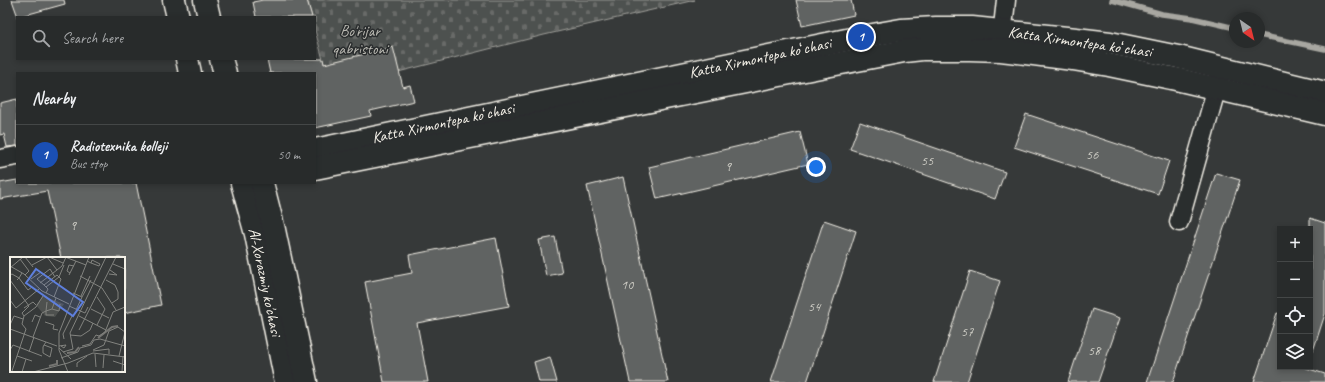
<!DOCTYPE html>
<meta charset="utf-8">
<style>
:root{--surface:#282b2b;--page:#303333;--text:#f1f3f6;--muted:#a5a7a9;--line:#444747;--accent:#8abfa5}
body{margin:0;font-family:Caveat,sans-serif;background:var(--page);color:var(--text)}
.controls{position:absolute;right:12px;bottom:12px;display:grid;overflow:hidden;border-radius:0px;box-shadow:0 2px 6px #0003}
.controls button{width:36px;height:36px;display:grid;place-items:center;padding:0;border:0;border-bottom:1px solid var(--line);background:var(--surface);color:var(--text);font:20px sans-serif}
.compass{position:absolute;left:1229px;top:12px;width:36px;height:36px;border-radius:50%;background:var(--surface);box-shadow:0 2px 6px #0003;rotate:145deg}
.you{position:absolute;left:816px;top:167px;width:14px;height:14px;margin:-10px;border:3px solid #fff;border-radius:50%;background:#1a73e8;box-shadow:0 0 0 6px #1a73e833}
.badge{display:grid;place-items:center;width:26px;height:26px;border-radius:50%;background:var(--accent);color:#fff;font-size:13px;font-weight:700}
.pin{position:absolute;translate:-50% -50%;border:2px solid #fff;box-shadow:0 1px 4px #0006}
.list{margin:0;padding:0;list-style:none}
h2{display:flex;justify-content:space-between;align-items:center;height:52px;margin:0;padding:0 16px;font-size:17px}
h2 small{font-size:13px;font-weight:400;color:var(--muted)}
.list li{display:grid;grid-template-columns:26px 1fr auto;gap:12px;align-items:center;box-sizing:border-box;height:60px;padding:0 16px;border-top:1px solid var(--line)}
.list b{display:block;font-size:15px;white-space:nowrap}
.list p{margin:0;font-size:13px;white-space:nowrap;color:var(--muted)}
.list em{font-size:13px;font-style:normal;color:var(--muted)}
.icon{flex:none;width:22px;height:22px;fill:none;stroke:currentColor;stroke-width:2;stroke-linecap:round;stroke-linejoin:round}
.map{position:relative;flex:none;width:1325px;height:382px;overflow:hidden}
.search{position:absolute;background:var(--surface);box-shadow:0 2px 6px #0003;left:16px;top:16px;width:300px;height:44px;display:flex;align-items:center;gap:10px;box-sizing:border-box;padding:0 14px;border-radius:0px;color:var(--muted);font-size:15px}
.panel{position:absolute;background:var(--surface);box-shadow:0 2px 6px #0003;left:16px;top:72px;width:300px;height:112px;border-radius:0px}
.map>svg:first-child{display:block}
.cemetery{fill:url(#cemetery-stones);stroke:#a1a19c}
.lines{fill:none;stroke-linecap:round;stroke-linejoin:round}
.stream{stroke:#a8a7a1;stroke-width:5.5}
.building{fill:#616362;stroke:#f4f1e8}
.street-casing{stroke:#f4f1e8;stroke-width:21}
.secondary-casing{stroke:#f4f1e8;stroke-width:25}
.street{stroke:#2a2d2e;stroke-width:18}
.secondary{stroke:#2a2d2e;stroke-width:22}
.labels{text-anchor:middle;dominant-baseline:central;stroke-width:3;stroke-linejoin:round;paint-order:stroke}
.number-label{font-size:14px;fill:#cfcec6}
.park-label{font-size:16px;fill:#bab9b2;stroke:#2a2d2e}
.street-label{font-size:16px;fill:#f4f1e8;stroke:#2a2d2e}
.inset-river{fill:none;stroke:#757572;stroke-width:2}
.inset-road{fill:none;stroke:#82837f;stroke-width:1}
.view{fill:#5e7fdd;fill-opacity:0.15;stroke:#5e7fdd;stroke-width:2}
.inset-edge{fill:none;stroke:#f4f1e8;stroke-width:2}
</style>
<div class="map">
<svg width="1325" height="382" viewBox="0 0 1325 382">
<defs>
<pattern id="cemetery-stones" width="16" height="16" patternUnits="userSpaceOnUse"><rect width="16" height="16" fill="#4e514f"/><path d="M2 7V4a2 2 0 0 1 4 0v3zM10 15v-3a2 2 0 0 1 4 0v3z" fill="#686a68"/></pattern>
</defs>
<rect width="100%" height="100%" fill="#363939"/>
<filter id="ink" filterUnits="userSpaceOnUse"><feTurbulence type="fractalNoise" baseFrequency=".025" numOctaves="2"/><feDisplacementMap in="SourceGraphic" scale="8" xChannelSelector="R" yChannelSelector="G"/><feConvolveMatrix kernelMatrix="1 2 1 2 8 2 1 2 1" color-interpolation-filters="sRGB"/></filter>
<g filter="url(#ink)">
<path class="cemetery" d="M307,0H695L544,35L331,89L315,30V17H312Z"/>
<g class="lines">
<g class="stream">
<path d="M1112,0L1162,14L1192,18L1235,28"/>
<path d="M1259,35L1325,49"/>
</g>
</g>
<g class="building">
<path d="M12,0H64L65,4L18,17Z"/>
<path d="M263,0H307L312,17H256L253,2Z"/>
<path d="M796,0H851L854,15L802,26Z"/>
<path d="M393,47L403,87L410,85L414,101L370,111L371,116L315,128V73H270L267,59H323L324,64Z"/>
<path d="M17,99V146L7,147L4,134L0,135V103Z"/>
<path d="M1026,114L1169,161L1158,194L1014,147Z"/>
<path d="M860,122L1005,172L995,199L850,149Z"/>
<path d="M800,132L808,164L657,199L649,167Z"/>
<path d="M1216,173L1240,180L1173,382H1147Z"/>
<path d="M623,177L668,382H630L587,186Z"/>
<path d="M17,180V183H136L161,305L124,313V258H61L47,191L0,199V183Z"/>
<path d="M1310,218L1325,223V314L1313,351H1310Z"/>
<path d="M824,220L856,231L807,382H771Z"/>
<path d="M555,237L562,273L546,276L539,240Z"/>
<path d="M496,238L509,306L417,323L428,382H384L365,282L412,273L409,255Z"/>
<path d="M970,271L1000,281L967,382H934Z"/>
<path d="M1092,309L1120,318L1098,382H1068Z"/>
<path d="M1277,313L1280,314V367H1303L1325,374V382H1254Z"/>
<path d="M550,357L557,382H539L534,362Z"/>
</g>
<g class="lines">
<g class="street-casing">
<g id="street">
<path d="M1001,45L1006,0"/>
<path d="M0,159L17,156"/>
<path d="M1179,222L1220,76"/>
</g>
</g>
<g class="secondary-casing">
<g id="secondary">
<path d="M174,0L178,17"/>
<path d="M205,0L209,17"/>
<path d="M187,59L190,73"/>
<path d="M221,59L225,73"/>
<path d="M315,150L861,37L901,30L936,28H972L1076,39L1110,43L1178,57L1325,93"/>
<path d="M315,168L815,68L904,51L922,49H970L1001,50L1073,59L1109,65L1176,79L1325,114"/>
<path d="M242,183L256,234L286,382"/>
<path d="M262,183L274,230L306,382"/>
</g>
</g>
<use href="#street" class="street"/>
<use href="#secondary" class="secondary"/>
</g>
</g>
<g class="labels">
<g class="number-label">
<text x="1092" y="154">56</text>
<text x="927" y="160">55</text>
<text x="728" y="166">9</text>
<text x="73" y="225">9</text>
<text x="627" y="284">10</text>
<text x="814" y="306">54</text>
<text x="967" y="331">57</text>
<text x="1094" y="350">58</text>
</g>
<g class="park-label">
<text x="360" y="31">Bo'rijar<tspan x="360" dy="18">qabristoni</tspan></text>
</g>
<g class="street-label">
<text transform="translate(1080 42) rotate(8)">Katta Xirmontepa koʻchasi</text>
<text transform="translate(760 58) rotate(-12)">Katta Xirmontepa koʻchasi</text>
<text transform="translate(443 123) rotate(-12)">Katta Xirmontepa koʻchasi</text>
<text transform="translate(265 282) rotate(78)">Al-Xorazmiy ko'chasi</text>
</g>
</g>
<g transform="translate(10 257)">
<rect width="115" height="115" fill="#363939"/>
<path d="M33,39L54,47L45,60L35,59L26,48Z" fill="#4e514f"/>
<path class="inset-river" d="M88,81L102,70L108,69M57,96L65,95L69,90M39,109L47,107V103"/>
<path class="inset-road" d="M15,0L23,10M39,0L53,6M55,0L76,8M115,0V17M10,2L19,14L15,18M77,4L81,6L89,9L90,7L82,3L81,6M103,7L115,12M22,8L37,0L47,13L52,9L56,0M0,9L14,17L32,34L59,47M0,11L13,0M60,16L57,14L59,8L64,9M99,17L107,18L100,13M0,18L2,17L9,21L12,16M59,18L66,4M70,19L92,31L106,53M21,22L31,15M0,23L19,49L12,56L14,59L26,50L33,39M7,23L9,21L18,33L22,30L27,35M96,23L105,28L108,35V42L102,46M30,26L47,13M34,28L27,22L40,12L45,20M36,30L49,20L51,22L44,40M36,36L38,32L34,28L47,18L49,20L54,8M63,36L72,40L66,53M71,39L80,19M72,40L81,23M0,43L6,51L29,32M37,45L36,54L42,52L46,41M59,49L75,56L78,50M14,51L23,45L26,48M42,52L49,54L50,47M81,52L99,61M32,56L36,54V58H44M69,59L96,73M22,65L25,58L30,60M35,65L44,68L43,72L48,73M0,68L4,59L13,62M87,68L95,52L87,40M0,72L47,89M69,73L106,0M60,78L71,79L80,73L83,66M86,78L89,79L95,75L103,55L115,50M23,80L32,56M54,82L53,77L62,59M34,88L42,91L40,100L33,96V90L34,88L36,85M49,89L56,88L54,91L51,89M72,89L80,87L86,78M11,91L32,99M49,91L61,102M0,93L3,88L11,91M83,93L94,88L99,74L108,70L115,75L109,99M83,94L99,92V97M19,95L24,80M53,95L63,92L60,76L96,0M85,97L86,110M7,99L22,104M51,101L68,95L70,91L81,88L84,83L90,82L115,89M103,104L115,108M67,110V106L77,99M93,111L94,98M2,114L16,72L12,67L14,59M12,115L16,102M23,115L58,106L83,96L115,100M58,115L49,93V76L79,0M112,115L113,99"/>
<path class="view" d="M26,12L73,45L63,59L16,26Z"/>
<rect width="115" height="115" class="inset-edge"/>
</g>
</svg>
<div class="controls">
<button>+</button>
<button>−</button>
<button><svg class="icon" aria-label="locate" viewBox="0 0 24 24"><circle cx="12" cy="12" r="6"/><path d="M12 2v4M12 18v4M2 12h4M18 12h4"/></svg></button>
<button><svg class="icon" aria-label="layers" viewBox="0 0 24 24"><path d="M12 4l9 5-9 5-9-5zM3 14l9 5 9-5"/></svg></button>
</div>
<svg class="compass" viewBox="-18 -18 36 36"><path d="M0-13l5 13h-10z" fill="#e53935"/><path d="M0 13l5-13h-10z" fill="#a5a7a9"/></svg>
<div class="you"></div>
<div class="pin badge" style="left:861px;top:37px;background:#1a4fb4">1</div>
<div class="search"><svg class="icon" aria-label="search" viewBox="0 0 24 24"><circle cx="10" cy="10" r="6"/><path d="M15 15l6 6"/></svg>Search here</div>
<section class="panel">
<h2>Nearby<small></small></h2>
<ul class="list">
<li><span class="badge" style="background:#1a4fb4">1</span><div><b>Radiotexnika kolleji</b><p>Bus stop</p></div><em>50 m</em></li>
</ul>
</section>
</div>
